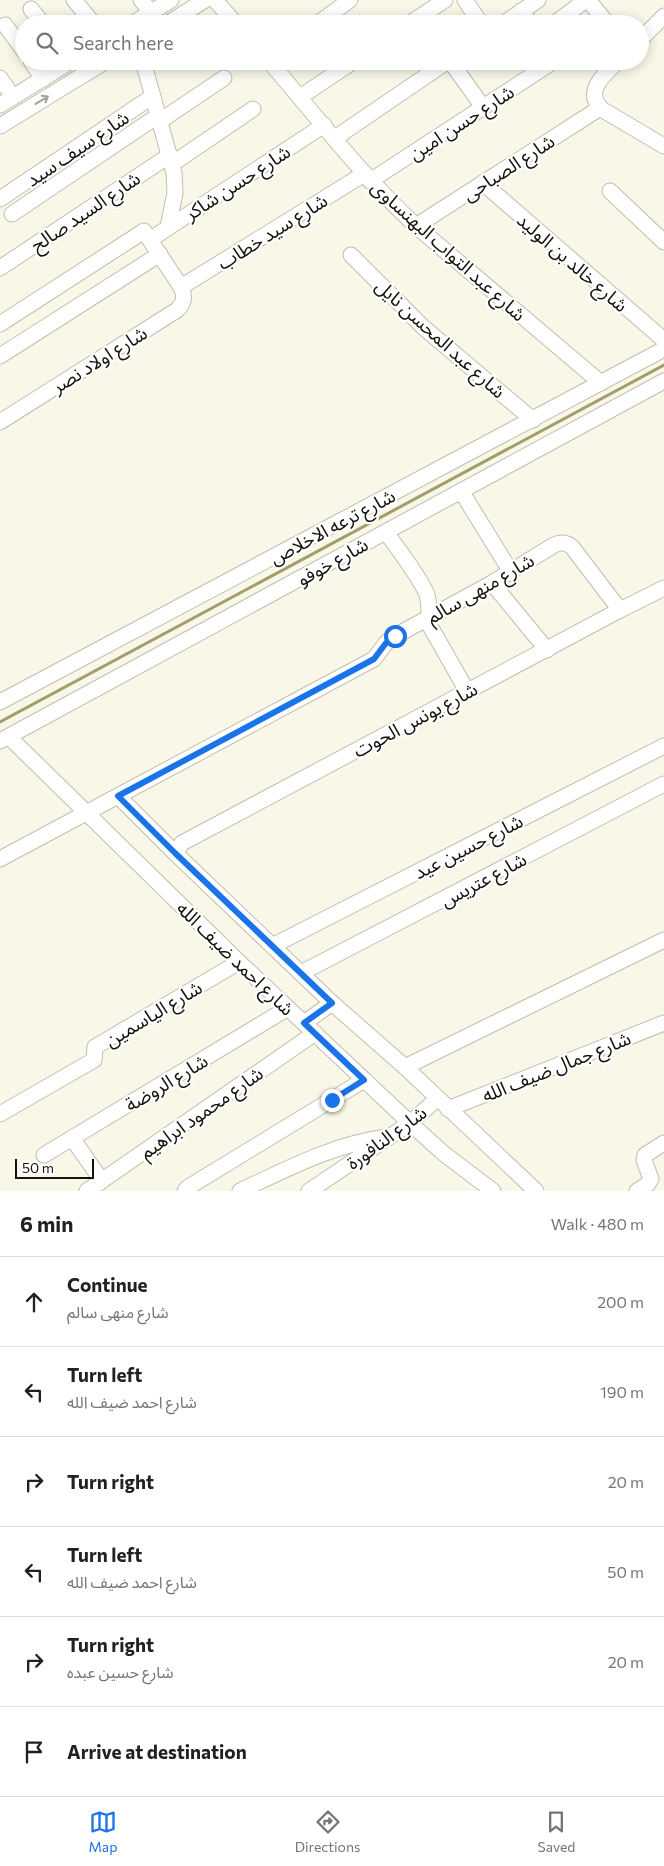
<!DOCTYPE html>
<meta charset="utf-8">
<style>
:root{--surface:#fff;--page:#f6f6f6;--text:#202124;--muted:#757577;--line:#e0e0e0;--accent:#1a73e8}
body{margin:0;font-family:Commissioner,"Noto Sans Arabic",sans-serif;background:var(--page);color:var(--text)}
.scale{position:absolute;left:15px;bottom:12px;width:79px;box-sizing:border-box;padding-left:5px;border:2px solid #13120d;border-top:0;font-size:14px;line-height:18px;white-space:nowrap;color:#13120d;-webkit-text-stroke:4px #fff;paint-order:stroke}
.stop{position:absolute;width:15px;height:15px;margin:-11px;border:4px solid #1a73e8;border-radius:50%;background:#fff}
.stop.end{background:#1a73e8;border-color:#fff;box-shadow:0 1px 5px #0008}
.list{margin:0;padding:0;list-style:none}
h2{display:flex;justify-content:space-between;align-items:center;height:65px;margin:0;padding:0 20px;font-size:21px}
h2 small{font-size:16px;font-weight:400;color:var(--muted)}
.list li{display:grid;grid-template-columns:32px 1fr auto;gap:15px;align-items:center;box-sizing:border-box;height:90px;padding:0 20px;border-top:1px solid var(--line)}
.list b{display:block;font-size:19px;white-space:nowrap}
.list p{margin:0;font-size:16px;white-space:nowrap;color:var(--muted)}
.list em{font-size:16px;font-style:normal;color:var(--muted)}
.icon{flex:none;width:28px;height:28px;fill:none;stroke:currentColor;stroke-width:2;stroke-linecap:round;stroke-linejoin:round}
.map{position:relative;flex:none;width:664px;height:1191px;overflow:hidden}
.search{position:absolute;background:var(--surface);box-shadow:0 2px 12px #0003;left:15px;right:15px;top:15px;height:55px;display:flex;align-items:center;gap:12px;box-sizing:border-box;padding:0 18px;border-radius:28px;color:var(--muted);font-size:19px}
.sheet{height:605px;background:var(--surface)}
nav{display:flex;justify-content:space-around;align-items:center;box-sizing:border-box;height:70px;border-top:1px solid var(--line);background:var(--surface);font-size:14px;color:var(--muted)}
nav a{display:grid;justify-items:center;gap:2px}
nav .on{color:var(--accent)}
.map>svg:first-child{display:block}
.lines{fill:none;stroke-linecap:round;stroke-linejoin:round}
.stream{stroke:#a39d6b;stroke-width:3}
.minor-casing{stroke:#c0beb0;stroke-width:17}
.minor{stroke:#fff;stroke-width:15}
.oneway{stroke:#a1a09e}
.route{stroke:#1a73e8;stroke-width:6}
.labels{text-anchor:middle;dominant-baseline:central;stroke-width:4.5;stroke-linejoin:round;paint-order:stroke}
.street-label{font-size:19px;fill:#13120d;stroke:#fff}
</style>
<div class="map">
<svg width="664" height="1191" viewBox="0 0 664 1191">
<rect width="100%" height="100%" fill="#f8f7e8"/>
<g class="lines">
<path class="stream" d="M0,722L664,365"/>
<g class="minor-casing">
<g id="minor">
<path d="M74,0L94,24"/>
<path d="M141,0L151,12"/>
<path d="M215,0L236,24"/>
<path d="M465,0L481,24"/>
<path d="M588,0L608,24"/>
<path d="M31,9L43,24"/>
<path d="M521,11L531,24"/>
<path d="M132,24L171,0"/>
<path d="M167,24L205,0"/>
<path d="M317,24L350,0"/>
<path d="M409,24L445,0"/>
<path d="M503,24L538,0"/>
<path d="M554,24L586,0"/>
<path d="M5,25L24,51"/>
<path d="M640,40L664,16"/>
<path d="M31,61L43,79"/>
<path d="M143,61L174,173L175,193L168,227"/>
<path d="M269,61C317,117 362,176 416,226L601,383"/>
<path d="M450,61L483,107"/>
<path d="M618,61C605,74 582,92 603,110L664,146"/>
<path d="M0,78L13,97"/>
<path d="M300,97L354,61"/>
<path d="M0,105L71,61"/>
<path d="M160,121L224,78"/>
<path d="M0,126L106,61"/>
<path d="M335,138L448,61"/>
<path d="M172,164L253,109"/>
<path d="M370,181L548,65L551,61"/>
<path d="M483,183L664,340"/>
<path d="M610,191L664,242"/>
<path d="M0,199L153,96"/>
<path d="M12,214L159,115"/>
<path d="M416,226L600,108"/>
<path d="M151,239L324,125"/>
<path d="M351,255L423,327L533,420"/>
<path d="M0,268L170,155"/>
<path d="M181,287L364,174"/>
<path d="M0,324L144,231L181,287C185,296 185,303 177,310L0,422"/>
<path d="M0,356L160,254"/>
<path d="M461,491L511,572"/>
<path d="M386,532C397,548 421,578 427,595C430,605 428,616 430,626L467,691"/>
<path d="M492,583L547,650"/>
<path d="M0,702L664,349"/>
<path d="M9,737L239,962L410,1123L443,1153L493,1191"/>
<path d="M0,741L664,381"/>
<path d="M118,796L175,853L332,1003L405,1067L536,1191"/>
<path d="M175,853L182,843L620,610L664,588"/>
<path d="M0,859L374,659L386,643L395,636L492,583L554,545C561,542 566,542 572,547L620,610"/>
<path d="M272,946L664,746"/>
<path d="M301,973L664,784"/>
<path d="M304,1023L332,1003"/>
<path d="M405,1067L664,940"/>
<path d="M448,1109L664,1023"/>
<path d="M0,1114L94,1060L95,1047L239,962"/>
<path d="M72,1138L102,1181"/>
<path d="M44,1155L288,1008"/>
<path d="M87,1191L315,1033"/>
<path d="M185,1191L187,1188L364,1080"/>
<path d="M240,1191C287,1169 336,1143 388,1137"/>
<path d="M309,1191L410,1123L437,1099"/>
<path d="M637,1191L648,1184L651,1179L644,1160L645,1155L664,1143"/>
</g>
</g>
<use href="#minor" class="minor"/>
</g>
<defs><path id="oneway-shaft" d="M-6 0H5M1.5-3L5.5 0L1.5 3" fill="none" stroke-width="1.6" stroke-linecap="round" stroke-linejoin="round" transform="scale(1.25)"/></defs>
<use class="oneway" href="#oneway-shaft" transform="translate(42 100) rotate(-31)"/>
<g class="lines">
<path class="route" d="M332,1100L364,1080L304,1023L332,1003L175,853L118,796L374,659L386,643L395,636"/>
</g>
<g class="labels">
<g class="street-label">
<text transform="translate(461 122) rotate(-33)">شارع حسن امين</text>
<text transform="translate(77 148) rotate(-34)">شارع سيف سيد</text>
<text transform="translate(508 167) rotate(-33)">شارع الصباحى</text>
<text transform="translate(237 182) rotate(-33)">شارع حسن شاكر</text>
<text transform="translate(85 211) rotate(-34)">شارع السيد صالح</text>
<text transform="translate(272 231) rotate(-32)">شارع سيد خطاب</text>
<text transform="translate(449 250) rotate(42)">شارع عبد التواب البهنساوى</text>
<text transform="translate(573 262) rotate(41)">شارع خالد بن الوليد</text>
<text transform="translate(441 338) rotate(42)">شارع عبد المحسن نايل</text>
<text transform="translate(99 359) rotate(-32)">شارع اولاد نصر</text>
<text transform="translate(332 526) rotate(-28)">شارع ترعه الاخلاص</text>
<text transform="translate(332 561) rotate(-29)">شارع خوفو</text>
<text transform="translate(480 588) rotate(-30)">شارع منهى سالم</text>
<text transform="translate(415 719) rotate(-28)">شارع يونس الحوت</text>
<text transform="translate(468 846) rotate(-27)">شارع حسين عيد</text>
<text transform="translate(483 879) rotate(-28)">شارع عتريس</text>
<text transform="translate(236 958) rotate(44)">شارع احمد ضيف الله</text>
<text transform="translate(153 1013) rotate(-31)">شارع الياسمين</text>
<text transform="translate(556 1066) rotate(-22)">شارع جمال ضيف الله</text>
<text transform="translate(166 1082) rotate(-31)">شارع الروضة</text>
<text transform="translate(201 1112) rotate(-35)">شارع محمود ابراهيم</text>
<text transform="translate(386 1137) rotate(-36)">شارع النافورة</text>
</g>
</g>
</svg>
<div class="scale">50 m</div>
<div class="stop" style="left:395px;top:636px"></div>
<div class="stop end" style="left:332px;top:1100px"></div>
<div class="search"><svg class="icon" aria-label="search" viewBox="0 0 24 24"><circle cx="10" cy="10" r="6"/><path d="M15 15l6 6"/></svg>Search here</div>
</div>
<section class="sheet">
<h2>6 min<small>Walk · 480 m</small></h2>
<ul class="list">
<li><svg class="icon" aria-label="ahead" viewBox="0 0 24 24"><path d="M12 20V5M6 11l6-6 6 6"/></svg><div><b>Continue</b><p>شارع منهى سالم</p></div><em>200 m</em></li>
<li><svg class="icon" aria-label="left" viewBox="0 0 24 24"><path d="M17 20v-9H6M10 6l-5 5 5 5"/></svg><div><b>Turn left</b><p>شارع احمد ضيف الله</p></div><em>190 m</em></li>
<li><svg class="icon" aria-label="right" viewBox="0 0 24 24"><path d="M7 20v-9h11M14 6l5 5-5 5"/></svg><div><b>Turn right</b></div><em>20 m</em></li>
<li><svg class="icon" aria-label="left" viewBox="0 0 24 24"><path d="M17 20v-9H6M10 6l-5 5 5 5"/></svg><div><b>Turn left</b><p>شارع احمد ضيف الله</p></div><em>50 m</em></li>
<li><svg class="icon" aria-label="right" viewBox="0 0 24 24"><path d="M7 20v-9h11M14 6l5 5-5 5"/></svg><div><b>Turn right</b><p>شارع حسين عبده</p></div><em>20 m</em></li>
<li><svg class="icon" aria-label="arrive" viewBox="0 0 24 24"><path d="M6 21V4h12l-3 4 3 4H6"/></svg><div><b>Arrive at destination</b></div></li>
</ul>
</section>
<nav>
<a class="on"><svg class="icon" aria-label="map" viewBox="0 0 24 24"><path d="M3 6l6-2 6 2 6-2v14l-6 2-6-2-6 2zM9 4v14M15 6v14"/></svg>Map</a>
<a><svg class="icon" aria-label="directions" viewBox="0 0 24 24"><path d="M12 3l9 9-9 9-9-9zM9 14v-3h6M13 9l2 2-2 2"/></svg>Directions</a>
<a><svg class="icon" aria-label="saved" viewBox="0 0 24 24"><path d="M7 4h10v16l-5-4-5 4z"/></svg>Saved</a>
</nav>
